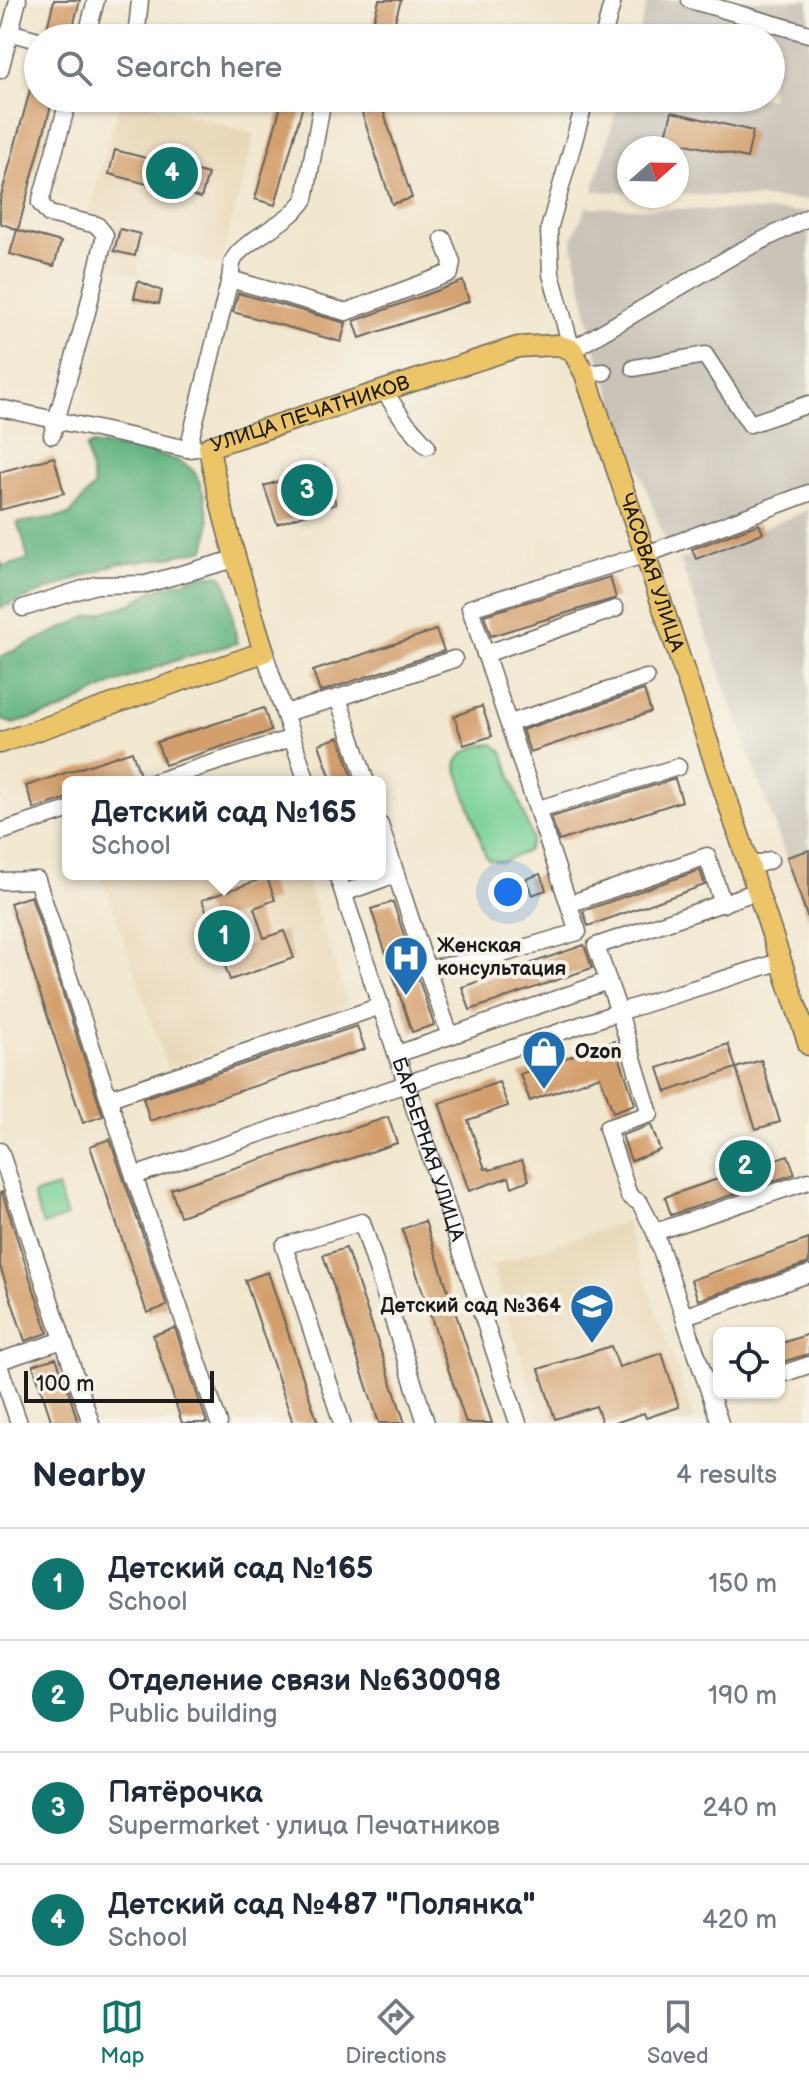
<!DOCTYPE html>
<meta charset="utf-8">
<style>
:root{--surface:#fff;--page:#f6f6f7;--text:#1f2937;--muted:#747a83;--line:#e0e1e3;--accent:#0f766e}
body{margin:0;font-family:"Balsamiq Sans",sans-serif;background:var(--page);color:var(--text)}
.controls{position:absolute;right:24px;bottom:24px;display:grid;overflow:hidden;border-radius:12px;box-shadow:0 2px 6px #0004}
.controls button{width:72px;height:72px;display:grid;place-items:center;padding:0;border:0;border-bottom:2px solid var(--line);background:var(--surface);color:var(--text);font:40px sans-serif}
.compass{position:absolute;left:617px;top:136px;width:72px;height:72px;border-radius:50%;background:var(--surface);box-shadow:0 2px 6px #0004;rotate:70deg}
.scale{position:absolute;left:24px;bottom:20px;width:190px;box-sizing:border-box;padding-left:8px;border:4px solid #1c1c1c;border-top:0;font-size:22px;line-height:28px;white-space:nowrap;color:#1c1c1c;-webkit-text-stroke:6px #f7f3e8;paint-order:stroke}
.you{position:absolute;left:508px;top:892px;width:28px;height:28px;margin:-20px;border:6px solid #fff;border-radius:50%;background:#1a73e8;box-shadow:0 0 0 12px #1a73e833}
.badge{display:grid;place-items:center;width:52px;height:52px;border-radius:50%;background:var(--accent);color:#fff;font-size:26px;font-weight:700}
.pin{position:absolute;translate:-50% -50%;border:4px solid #fff;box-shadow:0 2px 8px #0006}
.popup{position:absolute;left:62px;top:776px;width:324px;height:104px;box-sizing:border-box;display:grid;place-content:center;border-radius:12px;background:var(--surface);filter:drop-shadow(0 2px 6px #0005);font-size:26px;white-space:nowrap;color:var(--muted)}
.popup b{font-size:30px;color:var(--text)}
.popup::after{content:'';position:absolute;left:50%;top:100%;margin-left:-16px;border:16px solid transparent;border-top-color:var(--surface)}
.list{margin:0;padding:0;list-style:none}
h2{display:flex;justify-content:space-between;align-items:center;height:104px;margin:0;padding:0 32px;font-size:34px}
h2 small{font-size:26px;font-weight:400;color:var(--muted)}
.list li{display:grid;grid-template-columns:52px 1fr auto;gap:24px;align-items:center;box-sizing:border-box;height:112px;padding:0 32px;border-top:2px solid var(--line)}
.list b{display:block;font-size:30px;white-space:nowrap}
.list p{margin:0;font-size:26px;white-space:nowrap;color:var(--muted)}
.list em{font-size:26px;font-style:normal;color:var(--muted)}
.icon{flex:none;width:44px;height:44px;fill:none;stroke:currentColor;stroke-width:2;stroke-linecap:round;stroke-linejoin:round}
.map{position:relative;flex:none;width:809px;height:1423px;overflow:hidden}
.search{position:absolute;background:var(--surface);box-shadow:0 2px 6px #0004;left:24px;right:24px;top:24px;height:88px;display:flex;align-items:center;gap:20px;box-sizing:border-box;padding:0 28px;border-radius:44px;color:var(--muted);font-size:30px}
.sheet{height:552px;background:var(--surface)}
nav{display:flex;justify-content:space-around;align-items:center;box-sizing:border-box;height:112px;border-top:2px solid var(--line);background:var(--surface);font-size:22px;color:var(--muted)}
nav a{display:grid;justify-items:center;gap:4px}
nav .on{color:var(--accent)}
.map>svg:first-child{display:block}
.built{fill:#e9d9ba}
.industrial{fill:#c9c3b8}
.green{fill:#7ad297;stroke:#4b775a;stroke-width:2}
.forest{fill:#63b480;stroke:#40684e;stroke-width:2}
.building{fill:#d39f6c}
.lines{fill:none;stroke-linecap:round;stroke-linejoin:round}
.minor-casing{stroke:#67635b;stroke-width:19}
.major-casing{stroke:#67635b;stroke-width:23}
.minor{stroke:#fff;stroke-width:16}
.major{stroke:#edc569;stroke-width:20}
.labels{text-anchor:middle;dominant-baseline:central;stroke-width:8;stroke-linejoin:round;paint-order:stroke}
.street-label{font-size:20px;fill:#1c1c1c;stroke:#f7f3e8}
.poi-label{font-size:20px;font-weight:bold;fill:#1c1c1c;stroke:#f7f3e8;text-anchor:start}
</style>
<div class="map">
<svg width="809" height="1423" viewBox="0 0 809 1423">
<rect width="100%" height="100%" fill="#f7f3e8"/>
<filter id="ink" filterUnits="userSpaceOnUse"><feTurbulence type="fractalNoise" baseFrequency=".0125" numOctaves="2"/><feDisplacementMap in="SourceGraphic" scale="16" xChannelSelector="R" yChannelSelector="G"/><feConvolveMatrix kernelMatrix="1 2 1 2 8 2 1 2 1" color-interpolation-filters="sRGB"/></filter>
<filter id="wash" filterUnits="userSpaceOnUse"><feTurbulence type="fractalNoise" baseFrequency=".006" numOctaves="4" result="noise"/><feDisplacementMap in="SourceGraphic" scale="32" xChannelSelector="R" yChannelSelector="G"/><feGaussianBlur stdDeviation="1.8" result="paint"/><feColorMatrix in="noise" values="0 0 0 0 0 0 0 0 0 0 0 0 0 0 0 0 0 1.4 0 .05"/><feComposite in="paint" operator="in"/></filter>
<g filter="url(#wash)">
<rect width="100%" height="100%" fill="#f1e7cf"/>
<g class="built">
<path d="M121,98H130L255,134L221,265L154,248L143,249L137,276L105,265L116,221L89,212Z"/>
<path d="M102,874H305L349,1007L167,1068Z"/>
<path d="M625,1221L695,1423H542L492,1266Z"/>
</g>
<g class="industrial">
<path d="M648,0H809V200L677,194V148H629V192L593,191L620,98H771V38H637Z"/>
<path d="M586,207L809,212V492L666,543L595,348L572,240Z"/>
<path d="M809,510V921L680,560Z"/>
</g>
<g class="green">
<path d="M493,744L503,752L532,839L527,851L502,862L488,859L485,854L456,766C459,751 478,745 493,744Z"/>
<path d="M57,1187L67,1217L43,1225L33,1195Z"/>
</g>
<g class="forest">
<path d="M93,444C118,448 178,452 194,472C200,480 203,491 205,501C210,519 211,531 205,549L166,558L116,564L0,608V561L4,567L28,559L23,538L17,523L69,515L94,486L86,447Z"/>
<path d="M204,575H221L228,587L237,643L177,660L110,685L60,711L13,724L0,719V657L85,618L131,604L152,591Z"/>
</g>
<g id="blocks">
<g class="building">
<path d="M54,0H80L70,38H49L46,32Z"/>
<path d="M379,0H401L390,38H369Z"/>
<path d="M712,27L740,35L739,38H708Z"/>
<path d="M35,72H38V98H53L18,230L0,223V200Z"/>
<path d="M283,98H305L275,205L255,199Z"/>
<path d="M357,98H379L412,198L392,204Z"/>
<path d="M672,112L753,131L747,158L665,139Z"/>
<path d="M115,150L208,174L201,198L109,174Z"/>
<path d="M120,229L140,234L135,256L114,251Z"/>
<path d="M17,230L61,242L54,266L10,254Z"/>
<path d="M138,281L162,291L159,304L134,298Z"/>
<path d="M463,281L469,301L360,338L354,321Z"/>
<path d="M238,293L346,323L341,342L233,312Z"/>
<path d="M54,457L64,493L0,510V472Z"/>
<path d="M324,466L336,504L277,524L264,486Z"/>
<path d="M759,524L763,533L696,559L692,549Z"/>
<path d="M610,577L616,598L491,636L484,615Z"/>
<path d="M436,630L444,651L320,692L313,671Z"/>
<path d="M644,690L651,712L530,752L522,730Z"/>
<path d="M482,706L492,736L464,745L454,716Z"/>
<path d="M264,708L271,731L165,765L157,742Z"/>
<path d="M339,737L354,782H332L319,744Z"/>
<path d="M132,751L140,775L118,782H68V798L34,809L26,786Z"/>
<path d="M675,779L682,801L559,841L551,817Z"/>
<path d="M809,850V915L807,916L787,857Z"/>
<path d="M700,870L705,885L588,926L583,911Z"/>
<path d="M540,874L546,890L532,895L526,879Z"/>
<path d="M267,877L275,900L254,908L264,938L284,931L294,958L230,980L221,954L252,943L242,913L211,924L202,900Z"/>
<path d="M31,896L103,1116L83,1123L10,903Z"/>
<path d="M393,902L434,1025L412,1032L371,909Z"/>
<path d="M584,945L592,968L470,1010L462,987Z"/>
<path d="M357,1026L365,1049L150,1121L143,1098Z"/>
<path d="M614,1041L635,1104L613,1112L600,1076L530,1101L520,1074Z"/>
<path d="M728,1044L736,1068L666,1092L658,1068Z"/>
<path d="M761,1060L780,1122L756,1129L736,1068Z"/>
<path d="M499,1082L508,1106L468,1120L485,1169L489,1168L490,1170L522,1160L529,1180L512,1187L509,1177L469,1191L439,1103Z"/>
<path d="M388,1117L397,1143L180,1216L171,1189Z"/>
<path d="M651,1125L660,1150L631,1161L622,1135Z"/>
<path d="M110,1139L167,1306L147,1313L90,1146Z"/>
<path d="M788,1155L795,1174L671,1215L665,1197Z"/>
<path d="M2,1192L48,1333L25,1341L0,1266V1193Z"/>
<path d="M425,1221L492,1423H466L402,1229Z"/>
<path d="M809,1239V1263L698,1300L691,1280Z"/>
<path d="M346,1248L405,1423H379L323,1255Z"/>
<path d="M268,1272L318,1423H293L245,1280Z"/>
<path d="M175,1328L207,1423H182L153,1335Z"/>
<path d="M809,1334V1354L779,1363V1344Z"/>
<path d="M611,1346L619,1367L662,1353L679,1407L646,1418L644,1413L615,1423H602L596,1406L555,1419L539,1369Z"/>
<path d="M56,1358L67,1386L78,1423H52L33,1365Z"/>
</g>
</g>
</g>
<g filter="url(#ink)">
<use href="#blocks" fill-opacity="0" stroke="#67635b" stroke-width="2"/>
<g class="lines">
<g class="minor-casing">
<g id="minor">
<path d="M140,0L137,29L139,37L144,38"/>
<path d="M690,0L809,34"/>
<path d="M9,32L38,40"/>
<path d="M86,38L96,0"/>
<path d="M603,38L613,0"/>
<path d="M0,70L18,0"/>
<path d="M586,98L549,229L551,274L572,350L739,252L809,217"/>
<path d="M230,279C231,274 231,266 233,261C241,241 289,224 305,199L323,98"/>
<path d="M634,368L705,355L750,424L809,404"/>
<path d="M585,374L604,372"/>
<path d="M384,391L403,419L427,446"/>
<path d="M0,408L188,449L196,448"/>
<path d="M52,435L87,312L105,235L97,225L49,214L40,203L69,98"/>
<path d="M188,449L230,279L346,312L450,273L452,262L443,239"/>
<path d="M23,608L96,585L146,584L235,559"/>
<path d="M264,652L307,782"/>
<path d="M485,654L615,609"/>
<path d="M338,698L454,659"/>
<path d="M284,713L338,698L366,782"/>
<path d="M510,723L646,678"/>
<path d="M154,782L292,738"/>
<path d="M538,809L678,767"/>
<path d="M380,825L427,969L479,961L578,932L470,608L647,554L809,493"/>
<path d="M0,832L68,810"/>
<path d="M750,867L770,860"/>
<path id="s1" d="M337,874L518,1423"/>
<path d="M0,881L37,880L134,1176"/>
<path d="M344,893L396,874"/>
<path d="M569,904L707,856L723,904"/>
<path d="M450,1036L608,981"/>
<path d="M397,1054L450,1036L427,969"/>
<path d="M110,1098L381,1006"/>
<path d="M0,1151L91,1423"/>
<path d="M655,1232L640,1203L629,1196L607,1128L650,1114L619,1012L596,946L758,891"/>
<path d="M685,1316L809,1274"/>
<path d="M0,1361L63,1340"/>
<path d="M0,1368L19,1423"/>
<path d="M779,1375L809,1365"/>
<path d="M219,1423L134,1176L619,1012L782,961"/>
<path d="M342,1423L284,1246L362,1222L426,1423"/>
<path d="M720,1423L655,1232L809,1181"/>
</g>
</g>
<g class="major-casing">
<g id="major">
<path id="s2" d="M0,743L264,652C243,584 221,517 209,447L518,347L558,345L572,350L585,374L809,1045"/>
</g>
</g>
<use href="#minor" class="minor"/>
<use href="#major" class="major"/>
</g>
</g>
<defs>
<g id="hospital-pin" transform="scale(2.3)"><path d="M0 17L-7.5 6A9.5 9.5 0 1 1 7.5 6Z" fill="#1f6fb2" stroke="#f7f3e8"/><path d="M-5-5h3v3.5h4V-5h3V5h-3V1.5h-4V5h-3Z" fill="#fff"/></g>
<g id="shop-pin" transform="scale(2.3)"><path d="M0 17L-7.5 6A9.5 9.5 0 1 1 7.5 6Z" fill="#1f6fb2" stroke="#f7f3e8"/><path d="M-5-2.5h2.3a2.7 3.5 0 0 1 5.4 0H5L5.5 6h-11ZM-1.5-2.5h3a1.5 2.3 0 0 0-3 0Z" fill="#fff"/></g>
<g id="school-pin" transform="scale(2.3)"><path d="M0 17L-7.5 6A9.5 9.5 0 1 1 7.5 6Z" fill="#1f6fb2" stroke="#f7f3e8"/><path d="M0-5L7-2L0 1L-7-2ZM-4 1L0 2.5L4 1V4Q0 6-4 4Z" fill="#fff"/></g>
</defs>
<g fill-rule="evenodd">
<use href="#hospital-pin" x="406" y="958"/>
<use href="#shop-pin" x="544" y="1052"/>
<use href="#school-pin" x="592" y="1306"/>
</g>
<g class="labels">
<g class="street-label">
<text stroke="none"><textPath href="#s2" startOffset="598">УЛИЦА ПЕЧАТНИКОВ</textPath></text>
<text stroke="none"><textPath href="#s2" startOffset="1108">ЧАСОВАЯ УЛИЦА</textPath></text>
<text stroke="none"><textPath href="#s1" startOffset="290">БАРЬЕРНАЯ УЛИЦА</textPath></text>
</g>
<g class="poi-label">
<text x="437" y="946">Женская<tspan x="437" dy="23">консультация</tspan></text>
<text x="575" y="1052">Ozon</text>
<text x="561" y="1306" text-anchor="end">Детский сад №364</text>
</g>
</g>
</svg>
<div class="controls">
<button><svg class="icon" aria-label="locate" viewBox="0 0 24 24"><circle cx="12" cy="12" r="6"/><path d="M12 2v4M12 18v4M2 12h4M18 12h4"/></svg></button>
</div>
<svg class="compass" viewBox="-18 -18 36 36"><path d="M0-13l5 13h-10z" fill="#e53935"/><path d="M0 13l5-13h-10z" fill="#747a83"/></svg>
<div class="scale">100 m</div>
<div class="you"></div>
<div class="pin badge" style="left:224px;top:936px">1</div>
<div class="popup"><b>Детский сад №165</b>School</div>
<div class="pin badge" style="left:745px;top:1166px">2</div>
<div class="pin badge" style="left:307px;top:490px">3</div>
<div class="pin badge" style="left:172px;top:173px">4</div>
<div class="search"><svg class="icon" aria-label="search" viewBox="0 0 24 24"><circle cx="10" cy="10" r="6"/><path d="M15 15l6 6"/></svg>Search here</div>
</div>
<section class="sheet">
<h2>Nearby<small>4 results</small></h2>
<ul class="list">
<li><span class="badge">1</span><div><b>Детский сад №165</b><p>School</p></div><em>150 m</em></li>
<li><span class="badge">2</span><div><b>Отделение связи №630098</b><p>Public building</p></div><em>190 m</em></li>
<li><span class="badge">3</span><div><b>Пятёрочка</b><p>Supermarket · улица Печатников</p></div><em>240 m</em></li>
<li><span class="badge">4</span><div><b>Детский сад №487 &quot;Полянка&quot;</b><p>School</p></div><em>420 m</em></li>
</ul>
</section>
<nav>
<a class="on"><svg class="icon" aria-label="map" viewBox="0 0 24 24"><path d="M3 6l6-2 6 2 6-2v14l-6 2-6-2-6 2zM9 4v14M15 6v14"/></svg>Map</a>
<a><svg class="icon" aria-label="directions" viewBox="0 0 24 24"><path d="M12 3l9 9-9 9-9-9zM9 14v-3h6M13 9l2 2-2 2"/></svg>Directions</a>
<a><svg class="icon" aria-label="saved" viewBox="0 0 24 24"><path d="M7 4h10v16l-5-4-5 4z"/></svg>Saved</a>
</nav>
